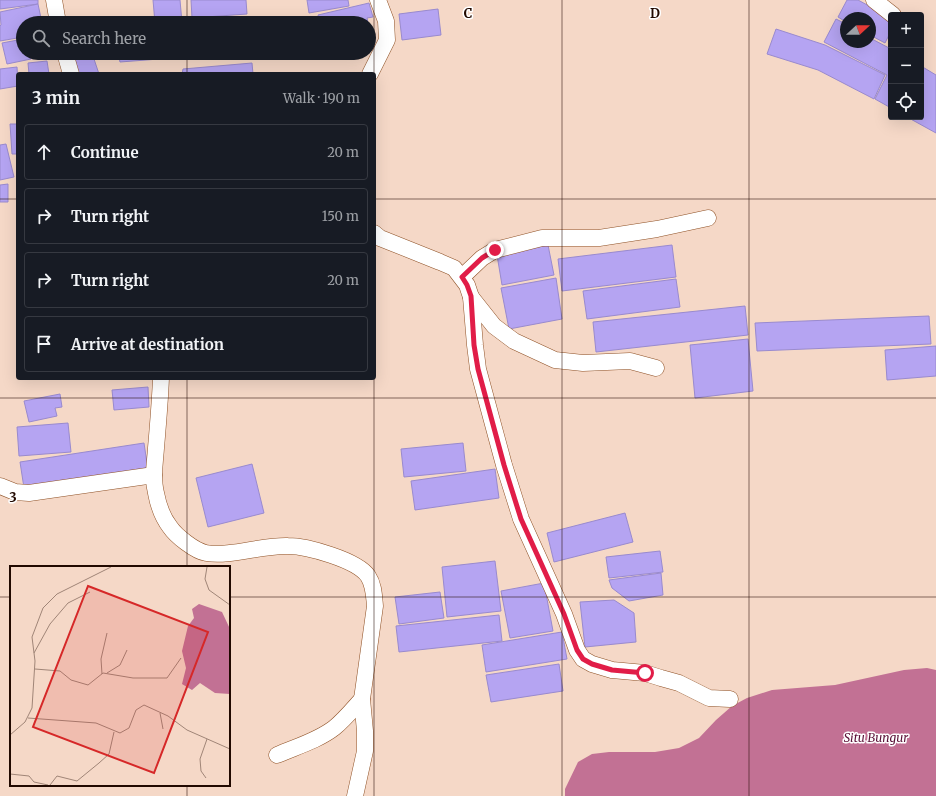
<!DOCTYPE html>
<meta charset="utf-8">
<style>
:root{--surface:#171b24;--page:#20242c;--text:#f1f3f6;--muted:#9ea1a6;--line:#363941}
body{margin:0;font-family:Merriweather,serif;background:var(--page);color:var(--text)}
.controls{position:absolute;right:12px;top:12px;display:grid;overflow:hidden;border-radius:4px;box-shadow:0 4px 16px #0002}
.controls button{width:36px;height:36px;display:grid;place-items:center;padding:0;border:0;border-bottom:1px solid var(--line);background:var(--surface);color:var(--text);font:20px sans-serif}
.compass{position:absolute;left:840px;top:12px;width:36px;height:36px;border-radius:50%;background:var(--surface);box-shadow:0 4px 16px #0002;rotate:69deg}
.stop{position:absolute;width:12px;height:12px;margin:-9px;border:3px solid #e11d48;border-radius:50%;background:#fff}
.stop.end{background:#e11d48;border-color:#fff;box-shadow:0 1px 4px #0008}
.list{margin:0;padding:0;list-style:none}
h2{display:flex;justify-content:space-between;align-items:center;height:52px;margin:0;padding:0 16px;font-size:17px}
h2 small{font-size:13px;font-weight:400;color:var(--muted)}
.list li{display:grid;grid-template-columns:26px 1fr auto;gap:12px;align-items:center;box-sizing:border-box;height:56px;margin:0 8px 8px;padding:0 8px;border:1px solid var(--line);border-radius:4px}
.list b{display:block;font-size:15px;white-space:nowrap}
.list em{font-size:13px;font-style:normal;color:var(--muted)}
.icon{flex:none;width:22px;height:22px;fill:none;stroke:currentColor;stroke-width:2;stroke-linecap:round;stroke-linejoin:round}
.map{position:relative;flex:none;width:936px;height:796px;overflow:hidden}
.search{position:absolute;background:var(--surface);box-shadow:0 4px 16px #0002;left:16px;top:16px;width:360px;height:44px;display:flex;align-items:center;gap:10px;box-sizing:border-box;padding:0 14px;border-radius:22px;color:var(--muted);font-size:15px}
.panel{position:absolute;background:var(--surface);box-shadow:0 4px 16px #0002;left:16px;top:72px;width:360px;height:308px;border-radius:4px}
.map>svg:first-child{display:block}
.water{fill:#c27194}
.building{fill:#b5a4f2;stroke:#998ace}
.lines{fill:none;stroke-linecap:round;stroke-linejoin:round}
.street-casing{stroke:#8f5126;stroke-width:17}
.street{stroke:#fff;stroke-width:16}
.route{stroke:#e11d48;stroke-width:5}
.grid{fill:none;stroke:#210900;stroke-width:1;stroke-opacity:0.55}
.labels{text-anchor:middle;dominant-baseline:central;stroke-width:3;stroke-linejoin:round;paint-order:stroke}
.water-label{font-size:12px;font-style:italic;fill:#590f36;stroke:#fff}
.inset-road{fill:none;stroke:#a08577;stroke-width:1}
.view{fill:#d62828;fill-opacity:0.15;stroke:#d62828;stroke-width:2}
.inset-edge{fill:none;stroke:#210900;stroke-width:2}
.grid-label{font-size:13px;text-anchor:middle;font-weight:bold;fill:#210900;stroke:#fff;stroke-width:3;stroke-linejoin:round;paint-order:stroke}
</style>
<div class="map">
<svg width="936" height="796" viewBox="0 0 936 796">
<rect width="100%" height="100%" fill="#f5d8c7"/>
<path class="water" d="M927,668L936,670V796H565V789L578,762L592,754L609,752H655L679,748L699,738L716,720L732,706L747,698L772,690L835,685L904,670Z"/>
<g class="building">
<path d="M0,0H38V4L0,9Z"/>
<path d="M153,0H180L182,23H155Z"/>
<path d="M191,0H246L247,14L192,18Z"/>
<path d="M307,0H348L349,6L309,13Z"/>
<path d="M847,0H858L891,18V31L885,43L870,35V18H846V22L838,17Z"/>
<path d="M369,3L373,17L367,18L368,23H320L318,15Z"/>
<path d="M38,4L42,23H23V37L0,41V26L1,25L0,12Z"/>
<path d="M438,9L441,35L402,40L399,14Z"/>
<path d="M836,19L846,24V42H870V38L891,49V108L875,99L887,75L824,42Z"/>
<path d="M776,29L825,45L885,75L874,99L818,70L767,54Z"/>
<path d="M23,39V53H30L31,59L7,64L2,43Z"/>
<path d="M31,53H47L48,56L32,59Z"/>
<path d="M76,53H92L99,74H75L69,56Z"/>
<path d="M118,53H184L185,57L120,62Z"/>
<path d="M47,61L49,74H29L28,63Z"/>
<path d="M252,63L253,74H182L183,69Z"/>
<path d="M921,66L936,75V133L907,117H921Z"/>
<path d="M17,67L18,86L0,89V69Z"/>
<path d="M10,124H18V154H12Z"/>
<path d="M6,144L14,177L0,180V145Z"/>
<path d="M8,184V202H0V185Z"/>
<path d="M548,245L554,275L502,285L497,255Z"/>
<path d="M672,245L676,277L562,291L558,259Z"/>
<path d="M556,278L562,319L509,329L501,288Z"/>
<path d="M676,279L680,307L587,319L583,291Z"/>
<path d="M745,306L748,335L596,352L593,322Z"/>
<path d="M929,316L931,344L757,351L755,323Z"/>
<path d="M748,339L753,391L695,398L690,345Z"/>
<path d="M936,346V376L887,380L885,350Z"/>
<path d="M148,387L149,407L114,410L112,390Z"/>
<path d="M60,394L62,407L55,408L57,416L29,422L24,401Z"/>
<path d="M68,423L71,452L19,456L17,427Z"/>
<path d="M144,443L148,470L24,488L20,462Z"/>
<path d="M463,443L466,471L404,477L401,449Z"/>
<path d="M252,464L264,513L208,527L196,478Z"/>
<path d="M495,469L499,498L415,510L411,481Z"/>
<path d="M625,513L633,542L554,562L547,533Z"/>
<path d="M660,551L663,572L609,578L606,557Z"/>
<path d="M495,561L501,611L447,617L442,567Z"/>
<path d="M661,573L663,595L629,601L612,588L609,580Z"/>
<path d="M544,583L553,631L510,638L501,591Z"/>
<path d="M440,592L444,618L399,624L395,597Z"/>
<path d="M614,600L634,613L636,642L585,647L580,602Z"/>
<path d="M499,615L502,641L399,652L396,626Z"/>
<path d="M562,632L567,659L486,672L482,645Z"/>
<path d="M559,664L563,691L491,702L486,675Z"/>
</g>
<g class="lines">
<g class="street-casing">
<g id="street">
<path d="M54,0L58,23"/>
<path d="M874,0L893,15"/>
<path d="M65,53L71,74"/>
<path d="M370,74L387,40L386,21L378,0"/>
<path d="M374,233L380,238L440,262L454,268L467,285L471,297L475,345L478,369L504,465L521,519L564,614L577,650L583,659L592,664L612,670L645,673L661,678L679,683L709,698L730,699"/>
<path d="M462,277L482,258L495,250L542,238H599L657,229L708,218"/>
<path d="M471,297L494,326L514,341L555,360L583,363L630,361L656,368"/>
<path d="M161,378C160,401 158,425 156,448C155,463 152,478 156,493C158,504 163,518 170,527C176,536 195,551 206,553C231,557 262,545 288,546C307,546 357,560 368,576C374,585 374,596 375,606L362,699L365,731V751L355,796"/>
<path d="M0,486L15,492L29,493L154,475"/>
<path d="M277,755C295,747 317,741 334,728C344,720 353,709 362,699"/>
</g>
</g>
<use href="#street" class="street"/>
</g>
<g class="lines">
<path class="route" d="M495,250L482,258L462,277L467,285L471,296L474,345L478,369L504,465L521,519L564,614L577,650L583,659L592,664L612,670L645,673"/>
</g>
<path class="grid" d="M187,0V23M374,0V796M562,0V796M749,0V796M187,53V74M0,199H18M374,199H936M187,378V567M0,398H936M0,597H11M229,597H936M187,785V796"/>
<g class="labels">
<g class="water-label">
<text x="876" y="737">Situ Bungur</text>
</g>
</g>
<g transform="translate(10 566)">
<rect width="220" height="220" fill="#f5d8c7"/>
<path d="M189,38L212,46L220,63V128L205,127L190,117L182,124L172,118L176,102L172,85L178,60L184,52L182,43Z" fill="#c27194"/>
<path class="inset-road" d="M197,1L195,13L199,24L220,39M24,87L40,58L58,37L80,26M25,103L50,105L61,114L78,119L93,107L123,112H157L171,92M97,107L110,99L117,84M92,108L91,93L97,67M150,147L153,163M18,152L86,157L110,167L119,162L126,144L134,139L158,150L177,164L220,183M0,169L15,156L22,142L25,95L22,71L33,42L47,28L101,1M0,208L19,210L24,216L38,219M196,212L191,205L190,193L197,173M40,219L47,210L67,215L89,197L99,188L104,166"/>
<path class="view" d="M78,20L198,66L144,207L23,161Z"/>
<rect width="220" height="220" class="inset-edge"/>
</g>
<g class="grid-label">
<text x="468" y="18">C</text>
<text x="655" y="18">D</text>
<text x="13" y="502">3</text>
</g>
</svg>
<div class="controls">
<button>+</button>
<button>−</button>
<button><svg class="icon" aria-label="locate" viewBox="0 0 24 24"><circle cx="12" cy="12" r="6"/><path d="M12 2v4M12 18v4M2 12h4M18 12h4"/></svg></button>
</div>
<svg class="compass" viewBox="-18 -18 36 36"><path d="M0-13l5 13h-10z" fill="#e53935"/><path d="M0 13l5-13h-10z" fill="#9ea1a6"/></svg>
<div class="stop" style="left:645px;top:673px"></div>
<div class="stop end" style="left:495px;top:250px"></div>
<div class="search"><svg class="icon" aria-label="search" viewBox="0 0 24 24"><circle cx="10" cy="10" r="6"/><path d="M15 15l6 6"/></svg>Search here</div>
<section class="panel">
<h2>3 min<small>Walk · 190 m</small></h2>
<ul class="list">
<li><svg class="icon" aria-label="ahead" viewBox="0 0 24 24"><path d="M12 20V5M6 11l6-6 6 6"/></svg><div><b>Continue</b></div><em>20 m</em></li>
<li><svg class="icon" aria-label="right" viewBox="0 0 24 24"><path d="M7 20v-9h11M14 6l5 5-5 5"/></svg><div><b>Turn right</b></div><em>150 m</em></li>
<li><svg class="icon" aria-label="right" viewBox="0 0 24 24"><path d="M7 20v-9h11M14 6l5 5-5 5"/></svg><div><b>Turn right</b></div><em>20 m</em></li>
<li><svg class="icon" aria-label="arrive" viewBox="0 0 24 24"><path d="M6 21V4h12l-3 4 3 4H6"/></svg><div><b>Arrive at destination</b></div></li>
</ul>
</section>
</div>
